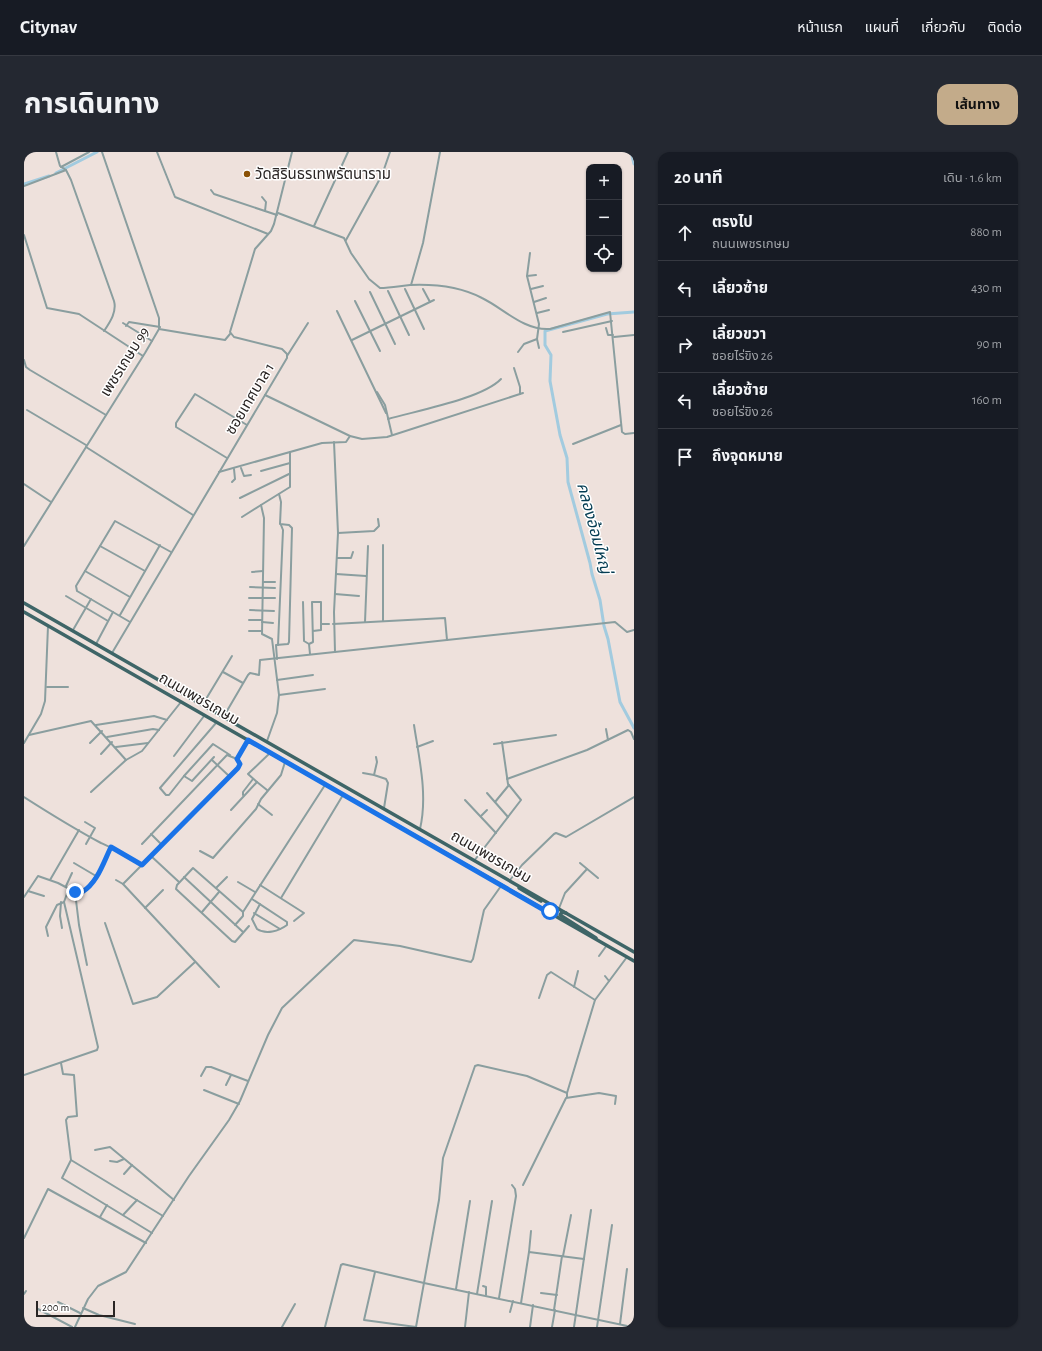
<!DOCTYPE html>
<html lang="th">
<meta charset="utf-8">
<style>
:root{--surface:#171b24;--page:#242831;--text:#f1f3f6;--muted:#9ea1a6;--line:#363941;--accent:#c3ab8a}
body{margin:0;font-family:"Alegreya Sans","Noto Sans Thai",sans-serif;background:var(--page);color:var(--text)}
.controls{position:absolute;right:12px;top:12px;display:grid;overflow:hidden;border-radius:8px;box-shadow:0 1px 3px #0004}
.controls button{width:36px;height:36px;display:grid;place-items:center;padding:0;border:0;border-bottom:1px solid var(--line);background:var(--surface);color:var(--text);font:20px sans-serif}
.scale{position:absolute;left:12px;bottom:10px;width:79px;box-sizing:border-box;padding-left:4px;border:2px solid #2a2524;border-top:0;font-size:11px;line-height:14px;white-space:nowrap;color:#2a2524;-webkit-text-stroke:3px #fff;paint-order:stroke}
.stop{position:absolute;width:12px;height:12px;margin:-9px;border:3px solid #1a73e8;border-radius:50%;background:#fff}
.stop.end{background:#1a73e8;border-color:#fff;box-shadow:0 1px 4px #0008}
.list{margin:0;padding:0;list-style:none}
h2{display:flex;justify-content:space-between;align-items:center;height:52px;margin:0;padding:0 16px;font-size:17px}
h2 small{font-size:13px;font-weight:400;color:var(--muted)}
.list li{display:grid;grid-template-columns:26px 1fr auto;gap:12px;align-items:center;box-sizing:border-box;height:56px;padding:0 16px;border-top:1px solid var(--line)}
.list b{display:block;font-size:15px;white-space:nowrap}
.list p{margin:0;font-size:13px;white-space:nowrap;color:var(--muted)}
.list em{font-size:13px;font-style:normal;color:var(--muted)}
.icon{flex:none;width:22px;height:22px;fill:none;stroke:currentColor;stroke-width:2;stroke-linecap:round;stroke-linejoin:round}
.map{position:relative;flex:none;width:610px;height:1175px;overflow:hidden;border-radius:12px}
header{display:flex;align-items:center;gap:24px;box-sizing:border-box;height:56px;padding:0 20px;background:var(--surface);border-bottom:1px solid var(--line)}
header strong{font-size:19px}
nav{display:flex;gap:22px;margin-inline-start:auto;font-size:14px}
.intro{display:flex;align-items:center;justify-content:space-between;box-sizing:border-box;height:96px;padding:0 24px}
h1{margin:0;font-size:28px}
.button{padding:10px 18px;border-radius:12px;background:var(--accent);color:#111;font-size:14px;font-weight:700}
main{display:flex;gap:24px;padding:0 24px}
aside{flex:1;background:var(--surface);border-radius:12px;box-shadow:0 1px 3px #0004}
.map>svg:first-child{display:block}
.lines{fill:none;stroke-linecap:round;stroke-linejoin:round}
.canal{stroke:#a2cbdf;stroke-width:3}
.minor{stroke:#8a9e9f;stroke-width:2}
.primary{stroke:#3e6567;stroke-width:3.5}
.route{stroke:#1a73e8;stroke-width:5}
.poi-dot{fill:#8b5207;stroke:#fff;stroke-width:1.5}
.labels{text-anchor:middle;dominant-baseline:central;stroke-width:3;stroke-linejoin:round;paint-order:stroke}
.poi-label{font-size:15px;fill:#2a2524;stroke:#fff;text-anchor:start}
.street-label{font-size:15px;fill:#2a2524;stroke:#fff}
.water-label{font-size:16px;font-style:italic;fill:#043c52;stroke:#fff}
</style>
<header>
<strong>Citynav</strong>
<nav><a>หน้าแรก</a><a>แผนที่</a><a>เกี่ยวกับ</a><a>ติดต่อ</a></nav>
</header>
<div class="intro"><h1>การเดินทาง</h1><a class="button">เส้นทาง</a></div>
<main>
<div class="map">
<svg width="610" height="1175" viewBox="0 0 610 1175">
<rect width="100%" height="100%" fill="#eee1dc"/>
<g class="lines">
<g class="canal">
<path d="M607,0L610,12"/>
<path d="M32,21L73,0"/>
<path d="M0,32L25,24"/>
<path d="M610,160L583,162L521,179V193L527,203L526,229L536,283L543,306L544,330L566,411L568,422L576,448L580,474L584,487L596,550L610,576"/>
</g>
<g class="minor">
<path d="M32,0L36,14L42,18L47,28L90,149C93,160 86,170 80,179"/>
<path d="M133,0L151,45L244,82"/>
<path d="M37,15L65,0"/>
<path d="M0,34L42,18"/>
<path d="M187,38L190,42L253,63"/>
<path d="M238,45L242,50L241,59"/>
<path d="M254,61L320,86L327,101L345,127L356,136C366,136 376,134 386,133C409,132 437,135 458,146C479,156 500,179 526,177L586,160L598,280L601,282L610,281"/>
<path d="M290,74L324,0"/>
<path d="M0,83L23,156L55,162L119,204"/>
<path d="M322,88L358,23L366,0"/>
<path d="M512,123L503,124L515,172L513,187L515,196"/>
<path d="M503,124L506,101"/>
<path d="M387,133L399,91L416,0"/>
<path d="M381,137L400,177"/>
<path d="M399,137L406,150"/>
<path d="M507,137L519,134"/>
<path d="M364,139L385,183"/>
<path d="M346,140L371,192"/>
<path d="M331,149L356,199"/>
<path d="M510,150L522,146"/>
<path d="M313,159L362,261"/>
<path d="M513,161L525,158"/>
<path d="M99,171L128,189"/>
<path d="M102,174L105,170L136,175"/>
<path d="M582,176L584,183H589"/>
<path d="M135,177L201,188L206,182"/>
<path d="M539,180L588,169"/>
<path d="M590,185L610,183"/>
<path d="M328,188L410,148"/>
<path d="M494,200L500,192L513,187"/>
<path d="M263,204L284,171"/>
<path d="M0,208L2,215L6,218L82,263"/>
<path d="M490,216L496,235V242"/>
<path d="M353,240L361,253L368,283"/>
<path d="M241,243L326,284L338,287L363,285L499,241"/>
<path d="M3,258L62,293"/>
<path d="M364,267C391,259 458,247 477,227"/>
<path d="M310,290L314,381L310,460L311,500"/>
<path d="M549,292L597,273"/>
<path d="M62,295L169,363"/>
<path d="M203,306L152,275V271L171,242L223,273"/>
<path d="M217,316L220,324L227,323"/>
<path d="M237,319L266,311"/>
<path d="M195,320L298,291L322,290L326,284"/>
<path d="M208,330L211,327L210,317"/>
<path d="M0,332L27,350"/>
<path d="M216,346L265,322"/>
<path d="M218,365L237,353"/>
<path d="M314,381L350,379L355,374L354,367"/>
<path d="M359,393V469"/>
<path d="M0,394L121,201L135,177V166L78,0"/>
<path d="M76,394L121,419"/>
<path d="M313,406H327L329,400"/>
<path d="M61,419L106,445"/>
<path d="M228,420L239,419"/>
<path d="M312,422L342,424"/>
<path d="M239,430H251"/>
<path d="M226,435L251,436"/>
<path d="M311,442L335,444"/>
<path d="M42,444L84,469"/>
<path d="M225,446H251"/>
<path d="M279,450L280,489L285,492L286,502"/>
<path d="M226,458L250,459"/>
<path d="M96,463L136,393"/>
<path d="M225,468H238"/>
<path d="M106,470L53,439L52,434L91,369L147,400"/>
<path d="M238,470L249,471"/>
<path d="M341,470L344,394"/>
<path d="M297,472H305"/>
<path d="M309,472L421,466L423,488"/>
<path d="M49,478L67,447"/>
<path d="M225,479H238"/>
<path d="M72,492L89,460"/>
<path d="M285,492L289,490L288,450H297V478L289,479"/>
<path d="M254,493L259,378L257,373"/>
<path d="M88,501L263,206V202L258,197L210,185L206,180L231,97L247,79L250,72L268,0"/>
<path d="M253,507L252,493L264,492L265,490L268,376L265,373L256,372L257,350L255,342"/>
<path d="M199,520L219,531"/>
<path d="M253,528L289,523"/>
<path d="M23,535H44"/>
<path d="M255,543L301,537"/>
<path d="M179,552L208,504"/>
<path d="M200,564L224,523L226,521L235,523L236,508L591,470L603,480L610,478"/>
<path d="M72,573L130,564L143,568"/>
<path d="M390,573C395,606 404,643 396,677"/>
<path d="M582,577L584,588"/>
<path d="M5,583L67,569L102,608"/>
<path d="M83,585L129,577L135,578"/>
<path d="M243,589L253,561L255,543L248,487L238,482L240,366L237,353L266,335V300"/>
<path d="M0,591L17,562L21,549L24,474"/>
<path d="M66,591L78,579"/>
<path d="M470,592L532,583"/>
<path d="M92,595L124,591"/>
<path d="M393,595L409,589"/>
<path d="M77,602L88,590"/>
<path d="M150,604L180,564"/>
<path d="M190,605L168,629L160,624L145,643H142L136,636L192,571"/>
<path d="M352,605L353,610L350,623L362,627L364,631L360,656"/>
<path d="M213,607L224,588"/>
<path d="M188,608L205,624"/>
<path d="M339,621L350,623"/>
<path d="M160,624L189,592L206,603"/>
<path d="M483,627L563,598L604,578L607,580L610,587"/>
<path d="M233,630L224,622L246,601"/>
<path d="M67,640L102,608L118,599L157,550"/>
<path d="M463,641L484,665"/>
<path d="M219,643V640L229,627"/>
<path d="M0,645C25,661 51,677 77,691C92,698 105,704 118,713"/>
<path d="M441,648L472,681"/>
<path d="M471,650L485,633"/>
<path d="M234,652L248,663"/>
<path d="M207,658L233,630L243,638"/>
<path d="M457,664L463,658"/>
<path d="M61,670L71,676L62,692"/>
<path d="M127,682L138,693"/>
<path d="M176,699L189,706L232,657L237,647L257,623L261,610"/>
<path d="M127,704L155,730"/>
<path d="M450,709L497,648L484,632L478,590"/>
<path d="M50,711L72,724"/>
<path d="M556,711L574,726"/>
<path d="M160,725L219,780"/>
<path d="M26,728L55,678"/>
<path d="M92,728L99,732L195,835"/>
<path d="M486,728L498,713L530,682L532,681L542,685L610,645"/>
<path d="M214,730L231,740"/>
<path d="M99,732L214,616L216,613L213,607L203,603L118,692"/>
<path d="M236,733L280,761L270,769"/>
<path d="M42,734L48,721"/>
<path d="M192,736L203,725"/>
<path d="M4,739L20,744"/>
<path d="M51,740L55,773L63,813"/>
<path d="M0,745L14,724L34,731L51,740L60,739L74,722L87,695"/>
<path d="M257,746L319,643"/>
<path d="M228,747L263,770V773C255,779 242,783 233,777L228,767L236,752"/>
<path d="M37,750L36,764L38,776"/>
<path d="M121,756L139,738"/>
<path d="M178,760L195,740"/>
<path d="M219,760L301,633"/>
<path d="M230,761L256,777"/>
<path d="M532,764L541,741L563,717"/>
<path d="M81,771L109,852L133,845L171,810"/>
<path d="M211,773L219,764V760L169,716L153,733L152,737L208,789L211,790L225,774"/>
<path d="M24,784L22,775L33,753L40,750"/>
<path d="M575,804L583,793"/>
<path d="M581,824L585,829"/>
<path d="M550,835L554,819"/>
<path d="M515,846L523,823L527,820L571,848"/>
<path d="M37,911L39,922L50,923L53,964L44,965L42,968L47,1008L139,1064"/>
<path d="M0,923L73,898L74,895L40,750L45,736"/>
<path d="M177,924L182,915H187L224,929"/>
<path d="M202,933L207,923"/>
<path d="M180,938L215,952"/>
<path d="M543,945V941L571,848L603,805"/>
<path d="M71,998L86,995L150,1048"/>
<path d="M47,1008L38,1026L128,1081"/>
<path d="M86,1009L93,1010L100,1007"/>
<path d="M100,1022L108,1013"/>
<path d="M499,1033L542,946L575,941L592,944L591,952"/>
<path d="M99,1063L113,1048"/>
<path d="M76,1065L83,1053"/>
<path d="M0,1086L24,1037L122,1091"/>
<path d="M505,1100L507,1079"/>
<path d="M539,1104L547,1063"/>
<path d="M351,1120L340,1168L392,1175"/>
<path d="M459,1134L462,1135V1143"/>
<path d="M432,1137L446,1049"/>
<path d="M517,1141L533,1143"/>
<path d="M0,1142L2,1139"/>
<path d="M453,1142L468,1049"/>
<path d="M475,1146L492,1044L491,1037L488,1033"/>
<path d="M34,1150L56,1161"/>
<path d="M497,1151L505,1100L560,1107"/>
<path d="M59,1156L75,1163L111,1172"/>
<path d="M14,1157L48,1175"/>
<path d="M530,1158L538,1104"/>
<path d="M486,1160L489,1149"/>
<path d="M596,1172L603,1117"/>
<path d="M51,1175L64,1147L74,1134L102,1120L165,1024L205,968L216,949L244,883L258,856L330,788L376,794L447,810L449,807L460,758L477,734"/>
<path d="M258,1175L271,1152"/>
<path d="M301,1175L317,1113L319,1112L400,1131L608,1175"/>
<path d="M392,1175L415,1048L419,1006L451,914L454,913L503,924L543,941"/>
<path d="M441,1175L445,1140"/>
<path d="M506,1175L509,1153"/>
<path d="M528,1175L531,1158"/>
<path d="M550,1175L567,1058"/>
<path d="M573,1175L588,1073"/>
</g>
<g class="primary">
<path d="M0,451L610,800"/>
<path d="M0,460L610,809"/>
<path d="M495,736L517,749"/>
<path d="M542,761L538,760L536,763L572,786"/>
</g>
</g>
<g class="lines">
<path class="route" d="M51,740H58C73,732 80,709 87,695L118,713L214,616L216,612L213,607L224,588L520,758L526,759"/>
</g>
<circle class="poi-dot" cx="223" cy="22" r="4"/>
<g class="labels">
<g class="poi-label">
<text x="231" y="22">วัดสิรินธรเทพรัตนาราม</text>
</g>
<g class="street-label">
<text transform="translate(101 210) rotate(-58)">เพชรเกษม 99</text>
<text transform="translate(226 247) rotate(-59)">ซอยเทศบาล 1</text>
<text transform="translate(175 547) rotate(30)">ถนนเพชรเกษม</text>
<text transform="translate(467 705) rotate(30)">ถนนเพชรเกษม</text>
</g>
<g class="water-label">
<text transform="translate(570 376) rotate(75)">คลองอ้อมใหญ่</text>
</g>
</g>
</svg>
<div class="controls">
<button>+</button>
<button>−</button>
<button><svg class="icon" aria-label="locate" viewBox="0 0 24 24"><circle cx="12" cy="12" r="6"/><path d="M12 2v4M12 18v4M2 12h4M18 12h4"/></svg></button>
</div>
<div class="scale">200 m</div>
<div class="stop" style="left:526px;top:759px"></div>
<div class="stop end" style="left:51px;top:740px"></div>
</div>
<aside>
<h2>20 นาที<small>เดิน · 1.6 km</small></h2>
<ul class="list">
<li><svg class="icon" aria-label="ahead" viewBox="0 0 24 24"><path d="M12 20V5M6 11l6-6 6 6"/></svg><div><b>ตรงไป</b><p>ถนนเพชรเกษม</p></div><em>880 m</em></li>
<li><svg class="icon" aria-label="left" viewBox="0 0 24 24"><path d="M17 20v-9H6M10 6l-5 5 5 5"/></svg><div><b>เลี้ยวซ้าย</b></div><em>430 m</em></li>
<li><svg class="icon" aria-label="right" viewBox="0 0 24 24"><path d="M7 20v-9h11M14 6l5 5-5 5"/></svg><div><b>เลี้ยวขวา</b><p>ซอยไร่ขิง 26</p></div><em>90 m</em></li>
<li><svg class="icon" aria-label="left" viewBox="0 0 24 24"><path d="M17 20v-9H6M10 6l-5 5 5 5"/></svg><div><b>เลี้ยวซ้าย</b><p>ซอยไร่ขิง 26</p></div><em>160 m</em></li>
<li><svg class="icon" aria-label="arrive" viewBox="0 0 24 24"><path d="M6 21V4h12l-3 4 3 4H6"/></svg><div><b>ถึงจุดหมาย</b></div></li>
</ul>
</aside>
</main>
